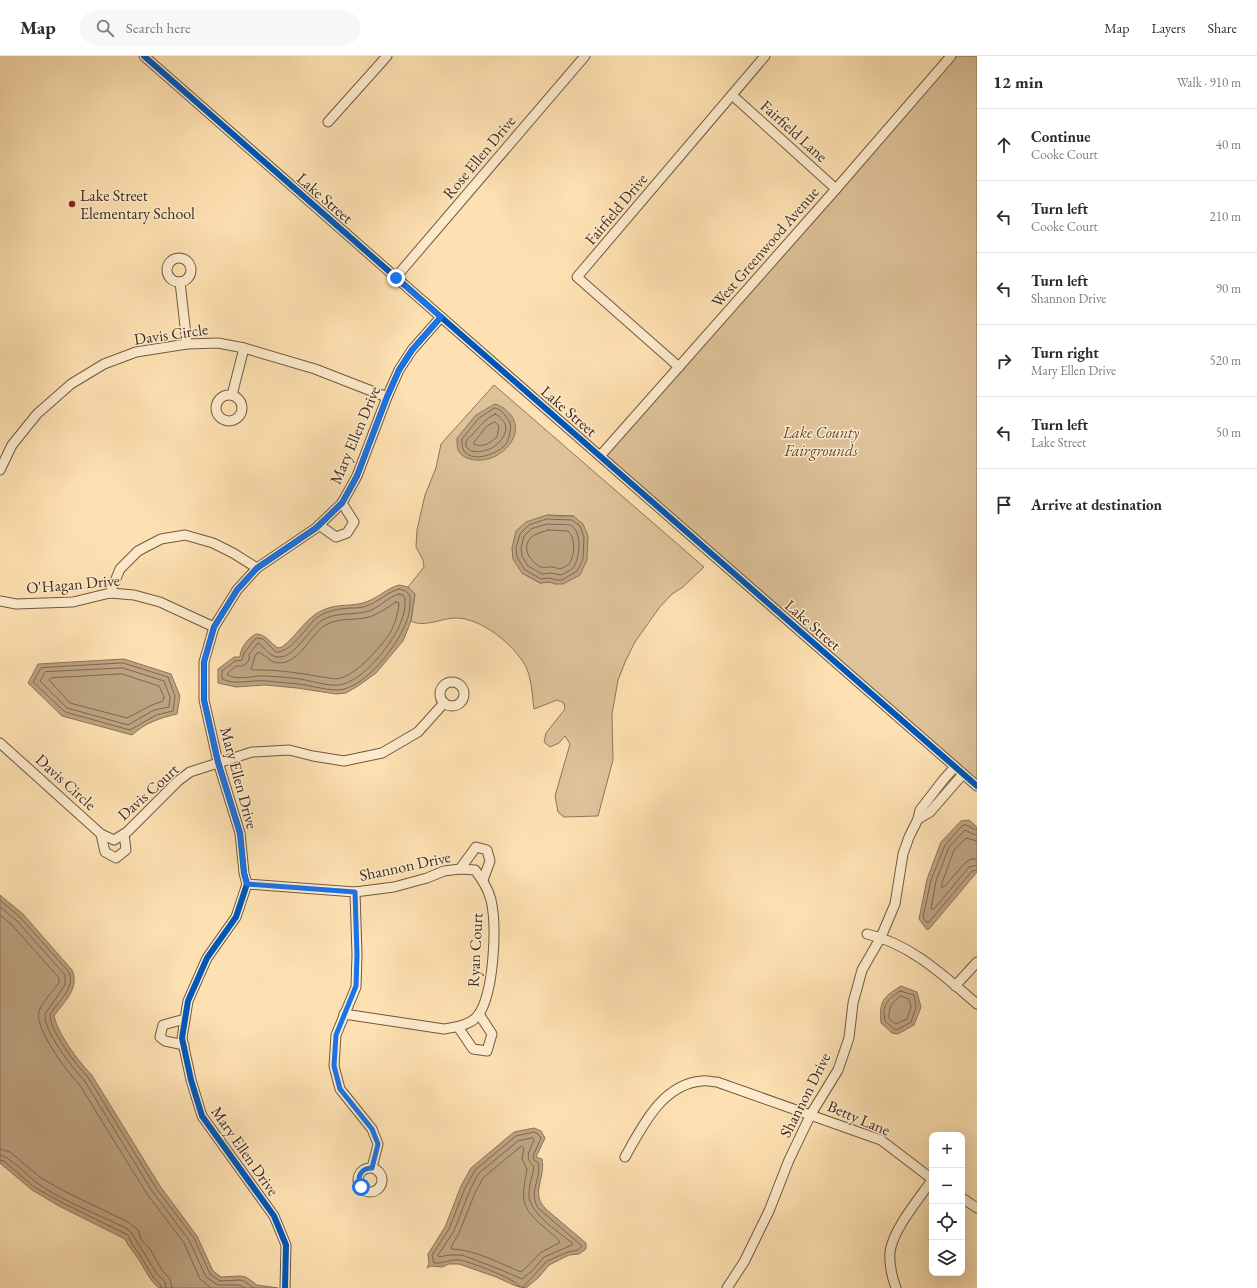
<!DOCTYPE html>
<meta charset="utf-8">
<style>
:root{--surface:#fff;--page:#f7f7f7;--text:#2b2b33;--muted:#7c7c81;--line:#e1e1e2}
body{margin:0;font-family:"EB Garamond",serif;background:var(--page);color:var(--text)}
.controls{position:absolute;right:12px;bottom:12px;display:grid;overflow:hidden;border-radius:8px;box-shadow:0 4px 16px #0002}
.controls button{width:36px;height:36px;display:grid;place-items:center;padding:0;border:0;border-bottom:1px solid var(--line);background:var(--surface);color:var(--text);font:20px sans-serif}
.stop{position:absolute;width:12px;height:12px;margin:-9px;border:3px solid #1a73e8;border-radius:50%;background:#fff}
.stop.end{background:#1a73e8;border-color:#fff;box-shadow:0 1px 4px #0008}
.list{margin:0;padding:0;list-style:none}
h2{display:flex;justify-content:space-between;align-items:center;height:52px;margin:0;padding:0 16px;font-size:17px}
h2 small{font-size:13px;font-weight:400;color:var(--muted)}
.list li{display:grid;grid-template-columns:26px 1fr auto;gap:12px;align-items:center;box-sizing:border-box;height:72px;padding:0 16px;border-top:1px solid var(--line)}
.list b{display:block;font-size:15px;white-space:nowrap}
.list p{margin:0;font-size:13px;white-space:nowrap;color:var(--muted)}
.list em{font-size:13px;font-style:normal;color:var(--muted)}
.icon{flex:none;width:22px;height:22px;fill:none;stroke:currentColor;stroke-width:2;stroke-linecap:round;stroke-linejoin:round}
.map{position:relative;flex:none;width:977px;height:1232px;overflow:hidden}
header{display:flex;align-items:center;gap:24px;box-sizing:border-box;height:56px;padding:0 20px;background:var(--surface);border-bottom:1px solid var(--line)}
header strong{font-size:19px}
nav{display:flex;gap:22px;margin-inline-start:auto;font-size:14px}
.search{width:280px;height:36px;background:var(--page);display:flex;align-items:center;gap:10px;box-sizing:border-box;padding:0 14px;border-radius:22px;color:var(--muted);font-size:15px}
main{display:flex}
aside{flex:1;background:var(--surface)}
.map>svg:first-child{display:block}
.green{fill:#dec299;stroke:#8f765d;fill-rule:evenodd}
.water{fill:#bda381;stroke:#8b735b}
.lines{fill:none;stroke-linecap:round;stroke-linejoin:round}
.shore{stroke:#7e6751;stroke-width:1}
.minor-casing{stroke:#705845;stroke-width:11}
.minor{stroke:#feeccd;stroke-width:9}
.cycleway-casing{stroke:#feeccd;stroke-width:8}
.cycleway{stroke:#0057b8;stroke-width:6}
.route{stroke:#1a73e8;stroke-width:5}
.poi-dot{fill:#8f2418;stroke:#feeccd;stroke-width:1.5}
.labels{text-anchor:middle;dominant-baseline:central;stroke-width:3;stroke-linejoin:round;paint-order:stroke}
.street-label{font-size:16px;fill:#402b21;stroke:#feeccd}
.poi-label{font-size:16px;fill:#402b21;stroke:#feeccd;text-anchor:start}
.park-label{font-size:16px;font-style:italic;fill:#604939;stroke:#feeccd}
</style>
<header>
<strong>Map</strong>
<div class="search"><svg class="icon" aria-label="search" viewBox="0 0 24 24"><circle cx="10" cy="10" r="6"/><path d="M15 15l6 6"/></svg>Search here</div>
<nav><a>Map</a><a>Layers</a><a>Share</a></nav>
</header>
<main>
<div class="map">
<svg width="977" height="1232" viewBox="0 0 977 1232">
<rect width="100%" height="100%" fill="#fee1b2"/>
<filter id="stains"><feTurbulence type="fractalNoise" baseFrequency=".005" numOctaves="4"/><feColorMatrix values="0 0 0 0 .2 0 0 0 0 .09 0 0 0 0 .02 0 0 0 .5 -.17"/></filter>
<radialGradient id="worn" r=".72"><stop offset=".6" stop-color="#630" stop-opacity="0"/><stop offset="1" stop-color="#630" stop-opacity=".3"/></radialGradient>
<g class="green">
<path d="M950,0H977V728L600,401Z"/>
<path d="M494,329L704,511L683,531L672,538L659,552L635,586L626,604L618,624L612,658L613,704L598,760L564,761L558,756L555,740L570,688L565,680L559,687L550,691L544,686L546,677L565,653L564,647L557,644L534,653C532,639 532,622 525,609C513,588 481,562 456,562C441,562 425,572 411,565L415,538L408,531L424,511L423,504L416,491L417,474L425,439L436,412L441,388ZM547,459L574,460L555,528L550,526L540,527L522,517Z"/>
</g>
<g class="water">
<path d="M495,348C502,350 505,353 510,358C529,380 495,413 467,402C464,401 460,398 458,394C457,391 457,385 457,382L476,359Z"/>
<path d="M547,459L556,460H573L583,468L588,480L587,504L580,519L563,528H555L550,526L540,527L522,517L513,503L512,492L516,475L526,466Z"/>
<path d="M399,529L408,531L415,538L411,565L403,585L376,617L358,630L346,637L336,638L297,632L265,629L236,631L218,627V613L234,601H240C240,592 248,582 256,578C266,578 270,587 278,592L282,591C297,580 306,561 323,554C338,547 353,551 366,546C378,542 387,532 399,529Z"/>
<path d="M124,603L171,618L180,640L177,658C160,662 145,667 132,679L62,660L28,627L38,608Z"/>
<path d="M969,764L977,771V816L930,872L927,874L919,863L927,823L941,786L961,765Z"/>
<path d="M0,839L23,858L72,914C80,932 64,946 54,960C58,978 78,1005 91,1018L160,1130L197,1180L213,1215L221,1221L240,1220L246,1221L257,1229L278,1232H159C148,1223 145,1212 137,1201C133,1195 128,1190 125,1183L59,1150L32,1134L0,1107Z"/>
<path d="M901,930L917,936L921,951L914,969L898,978L892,977L881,967C879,945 883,941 901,930Z"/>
<path d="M534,1072L541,1075L545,1082L536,1101L542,1103C546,1123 529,1138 547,1154L586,1187V1193L579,1198L569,1199L549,1209L539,1221L526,1232L516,1230L496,1221L459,1208H449L442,1211L431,1210L427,1212L429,1208L428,1198L445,1171L461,1130L471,1112L514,1076Z"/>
</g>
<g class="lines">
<g class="shore">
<path d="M495,352C501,353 504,358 507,362C511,366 511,371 510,376C509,380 508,385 506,388C494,402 459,410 462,383L479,362Z"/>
<path d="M495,358L497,359C500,361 504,365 505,368C506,371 506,374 505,377C497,399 463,401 466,386C467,383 470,380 472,379C481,369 483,365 495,358Z"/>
<path d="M495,366L499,370L497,381C490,387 483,392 474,388V386L487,370Z"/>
<path d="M547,463L572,464L580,470L584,481L583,503L577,515L562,524H556L550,522L541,523L525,514L517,501L516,492L520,478L529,469Z"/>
<path d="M548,468C554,469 565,468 570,469C583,474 580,505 572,513C569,515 565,517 561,519L551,517L542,518L528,510L522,500L521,492L524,480L531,473Z"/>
<path d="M548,474L568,475C576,482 575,500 569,508C567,510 562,512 560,513C557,512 554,511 551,511C547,511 544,512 541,511C529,505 520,490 533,480C537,477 543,476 548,474Z"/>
<path d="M399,533L406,535L410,540C410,548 410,557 407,564C399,588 364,634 337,634C324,634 310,629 298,628C288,627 277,626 267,625C252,623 236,630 222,623V615L235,605L242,604L244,597L256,582L263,583L276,596C289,598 306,572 315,563C325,555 338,553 350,552C357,552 363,552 369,549C379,545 388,536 399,533Z"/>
<path d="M399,538L403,539L405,542C405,548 405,556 402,563C395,585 363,626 339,629C326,630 312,625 300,623C289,621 277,621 266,620C254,619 239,625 227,619L228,617L236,610H242L246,608L249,604V598L258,587L260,588C265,593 271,602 280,601C296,600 308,574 321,565C336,555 353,560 369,555C380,551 388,541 399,538Z"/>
<path d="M396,546L399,547C398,558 395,568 390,577C379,593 355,621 336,623C308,619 281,613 253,614L251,613L255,600L258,596C269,600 270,610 286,606C302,601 310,580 324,570C337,561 354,565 369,561C379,558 388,551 396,546Z"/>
<path d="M123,607L168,621L175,640L173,655L156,659L130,674L65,656L33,626L41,612Z"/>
<path d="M123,612L164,625L170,641L169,651L154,654L128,669L67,652L40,625L45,616Z"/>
<path d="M122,618L159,630L164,641L163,645L152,649L127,662L70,647L49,624L51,622Z"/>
<path d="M977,774C971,773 969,768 963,769L945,789L931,824L923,861L926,866H929L972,815L977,814"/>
<path d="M977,779L973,778L965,774L949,791L936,825L931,853H934L969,811L977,809"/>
<path d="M977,785L966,782L954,794L942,827L941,831H944L965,807L971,803H977"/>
<path d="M0,844L20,861L69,916C76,932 57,946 50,959C50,975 76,1009 88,1021L156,1132L194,1182L210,1218L220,1225L240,1224L244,1225L254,1232"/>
<path d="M0,851L17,865L65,919V929L45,958C43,974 72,1012 84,1024L152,1135L189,1184L206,1221L218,1229H239L245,1232"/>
<path d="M0,859L12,869L59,922V927C53,935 43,945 39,955C34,972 67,1016 79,1028L147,1138L184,1187L200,1223L211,1232"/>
<path d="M900,935L914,939L916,951L911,966L897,974L894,973L885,965C882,948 887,944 900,935Z"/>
<path d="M901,940L909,943L911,951L907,963L896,968L889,963C888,951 892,946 901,940Z"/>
<path d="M533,1082L534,1084C529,1097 524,1100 534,1111C533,1119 529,1128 529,1136C527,1157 557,1174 572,1187V1189L544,1201L532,1215L522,1223L499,1213L462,1199H449L439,1201L438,1199L454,1175L470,1134L478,1118L518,1085Z"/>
<path d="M522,1090L524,1092L522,1103L527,1113C522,1143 519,1150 544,1171C549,1176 556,1180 560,1186L559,1187L540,1197L528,1210L521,1216C499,1207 476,1194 452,1193L451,1191L459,1177L475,1137L483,1122Z"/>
<path d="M0,1093L10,1096L41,1122L66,1136L128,1166L138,1174L141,1183L150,1193L162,1214L170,1223L172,1232"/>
<path d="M0,1099C9,1100 28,1120 37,1127C62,1145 97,1158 126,1172L131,1176L157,1218L165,1226L166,1232"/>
<path d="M0,1104L4,1105L34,1131L61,1146L128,1179L132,1188L140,1199L153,1221L160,1228L161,1232"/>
<path d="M520,1232V1231C516,1223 469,1205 459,1204C450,1203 443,1208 434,1207L432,1199L449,1173L465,1132L475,1114L516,1080L534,1076L538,1078L541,1082L533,1100L534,1104L538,1106C542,1123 528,1135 538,1152L582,1190L578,1194L568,1196L547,1205L523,1231V1232"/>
</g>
<g class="minor-casing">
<g id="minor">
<path d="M144,0L441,261L977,730"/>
<path d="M732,39L836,133"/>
<path d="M328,66L387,0"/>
<circle cx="179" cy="214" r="12"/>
<path d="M396,221L585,0"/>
<path d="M180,226L187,288"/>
<path d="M679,311L577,221L765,0"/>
<path d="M232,339L244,292"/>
<circle cx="229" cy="352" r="13"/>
<path d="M600,400L836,133L951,0"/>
<path d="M0,414L12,389L37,358L71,328L104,308L136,296L187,288L218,287L244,292L315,313L387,341"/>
<path d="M319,469L336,481L347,477L354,466L342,447"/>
<path d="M110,537L120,513L138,495L161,483L185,479L213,487L233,497L257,512"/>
<path d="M0,545L16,548L73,546L110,537L134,539L160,546L214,571"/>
<circle cx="452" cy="638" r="12"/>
<path d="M0,687L101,778L114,784L127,776L178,725L190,716L252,696L289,694L313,700L344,705L382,697L418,676L444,647"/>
<path d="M918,763L930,756L963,718"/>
<path d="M101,778L105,796L116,802L126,794L124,778"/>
<path d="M460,813L476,791L487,794L490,805L483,824"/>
<path d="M247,828L355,836L394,831L427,822L444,815L460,813L475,814C482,823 488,832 491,844C497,870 494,935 479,958C472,969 456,971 444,973L344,958"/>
<path d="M355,836L357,899L356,931L336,979L334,1010L340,1033L372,1073L378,1088L372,1112"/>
<path d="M867,878C911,888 944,920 977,948"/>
<path d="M955,930L977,906"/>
<path d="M458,971L473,993L487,995L492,978L479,958"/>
<path d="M184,989L165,985L160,981L163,969L185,963"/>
<path d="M625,1101C642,1071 662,1028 702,1025C707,1024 712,1026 717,1026L881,1084L932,1123"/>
<circle cx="370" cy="1124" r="12"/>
<path d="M962,1142L977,1152"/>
<path d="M285,1232L286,1189L274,1160L202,1060L191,1024L182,982L188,945L207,902L236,861L247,828L244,817L240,777L218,706L204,644V606L214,571L237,534L257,512L316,472L342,447L357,420L387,341L399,314L412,294L441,261"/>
<path d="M727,1232L744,1206L769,1155L789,1104L811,1058L838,1014L849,982L853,947L862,914L881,881L895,848L903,798L909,781L918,763L920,754L944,723L955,711"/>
<path d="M896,1232C892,1221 889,1208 890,1196C893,1173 919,1143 932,1124"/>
</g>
</g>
<use href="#minor" class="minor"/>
<g class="cycleway-casing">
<g id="cycleway">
<path d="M144,0L441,261L977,730"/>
<path d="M285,1232L286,1189L274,1160L202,1060L191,1024L182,982L188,945L207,902L236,861L247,828L244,817L240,777L218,706L204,644V606L214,571L237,534L257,512L316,472L342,447L357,420L387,341L399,314L412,294L441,261"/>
</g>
</g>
<use href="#cycleway" class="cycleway"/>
</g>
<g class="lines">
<path class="route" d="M361,1131C356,1121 361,1112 372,1112L378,1088L372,1073L340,1033L334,1010L336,979L356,930L357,899L355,836L247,828L244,816L240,777L218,706L204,644V606L214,571L237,534L257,512L316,472L342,447L357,420L387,341L399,314L412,294L441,261L396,222"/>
</g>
<circle class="poi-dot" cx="72" cy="148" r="4"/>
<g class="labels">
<g class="street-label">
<text transform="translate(794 75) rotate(42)">Fairfield Lane</text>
<text transform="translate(479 101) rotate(-50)">Rose Ellen Drive</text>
<text transform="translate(325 142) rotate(41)">Lake Street</text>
<text transform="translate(616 153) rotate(-50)">Fairfield Drive</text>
<text transform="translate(765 191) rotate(-49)">West Greenwood Avenue</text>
<text transform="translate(171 278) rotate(-8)">Davis Circle</text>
<text transform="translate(569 355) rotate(41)">Lake Street</text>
<text transform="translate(355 379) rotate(-67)">Mary Ellen Drive</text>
<text transform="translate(73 528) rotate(-5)">O'Hagan Drive</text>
<text transform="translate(813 569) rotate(41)">Lake Street</text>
<text transform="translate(239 722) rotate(75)">Mary Ellen Drive</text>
<text transform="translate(66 726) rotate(42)">Davis Circle</text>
<text transform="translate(148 736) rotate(-42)">Davis Court</text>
<text transform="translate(405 810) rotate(-12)">Shannon Drive</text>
<text transform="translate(475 894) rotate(-87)">Ryan Court</text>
<text transform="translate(805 1039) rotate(-63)">Shannon Drive</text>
<text transform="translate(859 1062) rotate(23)">Betty Lane</text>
<text transform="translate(245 1095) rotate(55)">Mary Ellen Drive</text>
</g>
<g class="poi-label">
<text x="80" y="139">Lake Street<tspan x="80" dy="18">Elementary School</tspan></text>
</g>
<g class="park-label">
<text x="821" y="376">Lake County<tspan x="821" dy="18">Fairgrounds</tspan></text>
</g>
</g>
<rect width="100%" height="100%" filter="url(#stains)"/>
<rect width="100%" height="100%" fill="url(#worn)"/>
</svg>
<div class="controls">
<button>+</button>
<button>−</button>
<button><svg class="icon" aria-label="locate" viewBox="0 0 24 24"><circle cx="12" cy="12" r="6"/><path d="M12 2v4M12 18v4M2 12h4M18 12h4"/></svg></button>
<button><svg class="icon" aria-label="layers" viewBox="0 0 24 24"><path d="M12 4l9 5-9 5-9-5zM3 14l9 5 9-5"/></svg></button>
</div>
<div class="stop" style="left:361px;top:1131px"></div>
<div class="stop end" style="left:396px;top:222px"></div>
</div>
<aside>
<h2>12 min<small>Walk · 910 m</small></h2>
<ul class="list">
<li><svg class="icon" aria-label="ahead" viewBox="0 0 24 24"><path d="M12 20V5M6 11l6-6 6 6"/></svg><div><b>Continue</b><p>Cooke Court</p></div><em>40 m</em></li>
<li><svg class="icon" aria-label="left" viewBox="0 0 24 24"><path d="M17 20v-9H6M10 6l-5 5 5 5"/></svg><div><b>Turn left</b><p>Cooke Court</p></div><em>210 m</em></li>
<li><svg class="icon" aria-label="left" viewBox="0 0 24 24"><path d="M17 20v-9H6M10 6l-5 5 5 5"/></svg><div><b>Turn left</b><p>Shannon Drive</p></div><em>90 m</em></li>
<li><svg class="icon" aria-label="right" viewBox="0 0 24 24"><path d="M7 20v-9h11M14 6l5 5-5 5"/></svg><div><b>Turn right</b><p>Mary Ellen Drive</p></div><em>520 m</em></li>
<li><svg class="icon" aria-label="left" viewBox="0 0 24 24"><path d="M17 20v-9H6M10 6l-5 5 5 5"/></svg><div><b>Turn left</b><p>Lake Street</p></div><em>50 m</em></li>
<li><svg class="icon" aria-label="arrive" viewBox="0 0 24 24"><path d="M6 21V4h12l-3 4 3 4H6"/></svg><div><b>Arrive at destination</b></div></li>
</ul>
</aside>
</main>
